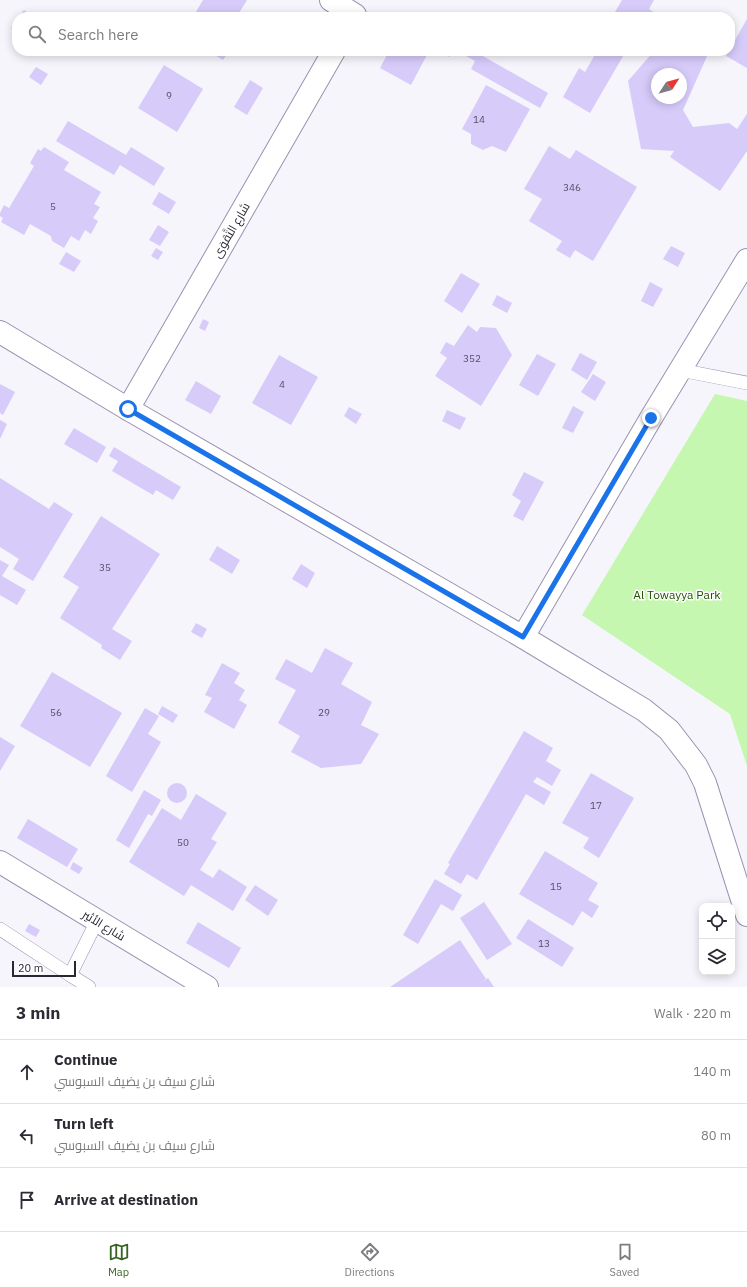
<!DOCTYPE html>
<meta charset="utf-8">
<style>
:root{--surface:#fff;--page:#f7f7f7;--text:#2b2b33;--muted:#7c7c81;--line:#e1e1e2;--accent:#376321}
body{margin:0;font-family:"IBM Plex Sans",Cairo,sans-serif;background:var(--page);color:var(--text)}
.controls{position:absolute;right:12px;bottom:12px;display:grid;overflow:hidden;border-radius:8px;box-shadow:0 2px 10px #0003}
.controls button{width:36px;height:36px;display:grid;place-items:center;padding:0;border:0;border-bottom:1px solid var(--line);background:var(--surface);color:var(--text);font:20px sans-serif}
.compass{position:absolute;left:651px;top:68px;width:36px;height:36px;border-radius:50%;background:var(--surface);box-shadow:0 2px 10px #0003;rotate:54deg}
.scale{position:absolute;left:12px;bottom:10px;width:64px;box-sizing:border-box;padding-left:4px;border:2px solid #2a2733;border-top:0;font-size:11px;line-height:14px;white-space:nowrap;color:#2a2733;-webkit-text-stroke:3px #fff;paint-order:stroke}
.stop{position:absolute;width:12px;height:12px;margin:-9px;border:3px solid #1a73e8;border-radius:50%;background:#fff}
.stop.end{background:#1a73e8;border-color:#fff;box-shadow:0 1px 4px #0008}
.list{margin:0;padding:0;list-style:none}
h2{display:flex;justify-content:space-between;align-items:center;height:52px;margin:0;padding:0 16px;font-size:17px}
h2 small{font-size:13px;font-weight:400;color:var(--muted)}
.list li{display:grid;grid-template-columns:26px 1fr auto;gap:12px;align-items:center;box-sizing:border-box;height:64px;padding:0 16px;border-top:1px solid var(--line)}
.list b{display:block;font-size:15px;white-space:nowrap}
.list p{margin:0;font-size:13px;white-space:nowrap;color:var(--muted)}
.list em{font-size:13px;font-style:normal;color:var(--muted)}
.icon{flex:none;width:22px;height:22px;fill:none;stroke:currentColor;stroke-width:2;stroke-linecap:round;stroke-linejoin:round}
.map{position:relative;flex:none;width:747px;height:987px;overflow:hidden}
.search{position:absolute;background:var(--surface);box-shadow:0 2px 10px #0003;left:12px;right:12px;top:12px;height:44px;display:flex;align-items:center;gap:10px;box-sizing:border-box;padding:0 14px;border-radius:16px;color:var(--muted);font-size:15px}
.sheet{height:244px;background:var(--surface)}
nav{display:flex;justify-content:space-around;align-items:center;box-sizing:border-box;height:56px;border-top:1px solid var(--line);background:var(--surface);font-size:11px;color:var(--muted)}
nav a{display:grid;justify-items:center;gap:2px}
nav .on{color:var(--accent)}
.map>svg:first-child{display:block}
.green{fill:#c5f7b0}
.building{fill:#d7cbfa;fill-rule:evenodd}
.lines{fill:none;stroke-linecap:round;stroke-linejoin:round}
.service-casing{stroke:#9a92b1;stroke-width:14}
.minor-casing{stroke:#9a92b1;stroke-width:24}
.service{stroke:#fff;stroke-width:13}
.minor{stroke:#fff;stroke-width:22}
.route{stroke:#1a73e8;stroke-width:5}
.labels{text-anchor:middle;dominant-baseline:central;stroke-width:3;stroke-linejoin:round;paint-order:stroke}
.number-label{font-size:10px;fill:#555065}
.street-label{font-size:12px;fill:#2a2733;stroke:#fff}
.park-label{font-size:12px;fill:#214e02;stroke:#fff}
</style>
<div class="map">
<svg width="747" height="987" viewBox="0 0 747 987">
<rect width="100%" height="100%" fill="#f6f5fc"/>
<path class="green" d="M715,394L747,401V766L730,714L582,615Z"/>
<g class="building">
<path d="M203,0H247L239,13L244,17H193Z"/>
<path d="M622,0H654L649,9L655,13L652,17H612Z"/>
<path d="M24,10L34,17H19Z"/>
<path d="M747,19V68L726,56L729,51H730V49Z"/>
<path d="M17,20V32L11,28Z"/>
<path d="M208,51H229L223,60Z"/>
<path d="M389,51H429L411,85L380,68Z"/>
<path d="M440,51H452L449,57Z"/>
<path d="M457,51H474L548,93L540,108L471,69L475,61Z"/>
<path d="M597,51H626L590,113L563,97L579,68L585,72Z"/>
<path d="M654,51H704L708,54L683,110L693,127L729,123L737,129L747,114V151L720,191L670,157L674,151L641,149L628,81ZM657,74H681V98H657Z"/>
<path d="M164,65L203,89L177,132L138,108Z"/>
<path d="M36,67L48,74L41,85L29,77Z"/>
<path d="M250,80L263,88L247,115L234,107Z"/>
<path d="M486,85L530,109L506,152L492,146L483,150L471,144V134L462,129Z"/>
<path d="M68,121L126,155L131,147L165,168L154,186L120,165L114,175L56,141Z"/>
<path d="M549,146L570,159L576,150L637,187L593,261L575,250L570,258L556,250L562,241L529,221L542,199L524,189Z"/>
<path d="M44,147L69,162L64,170L101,192L94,204L100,207L93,218L98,221L91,234L85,230L79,241L71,236L64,248L52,241L51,236L30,224L24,235L1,222L3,218L0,216V213L4,205L9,208L34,166L30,163L38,149L41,151Z"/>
<path d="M159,192L176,202L169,214L152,204Z"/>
<path d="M158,225L169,232L160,246L149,240Z"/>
<path d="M671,246L685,253L678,267L663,259Z"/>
<path d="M156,248L163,252L158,260L151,256Z"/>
<path d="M66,252L81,261L74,272L59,264Z"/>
<path d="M461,273L480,284L462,313L444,301Z"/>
<path d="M650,282L663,289L653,307L641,301Z"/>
<path d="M497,295L512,303L507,313L492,305Z"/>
<path d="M203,319L209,322L205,331L199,328Z"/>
<path d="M468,325L477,332L480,327L496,328L512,355L481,406L435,376L447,358L440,353L446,342L454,346Z"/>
<path d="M580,353L597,362L587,380L571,370Z"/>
<path d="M537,354L556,364L538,396L519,385Z"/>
<path d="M279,355L318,377L291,425L252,403Z"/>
<path d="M593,374L606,382L595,401L581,392Z"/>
<path d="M196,381L221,396L211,414L185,400Z"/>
<path d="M0,384L15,392L3,415L0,413Z"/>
<path d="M573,406L584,412L573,433L562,428Z"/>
<path d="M349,407L362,414L356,424L344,416Z"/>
<path d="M447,410L466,418L460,430L442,421Z"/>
<path d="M0,420L7,424L0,439Z"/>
<path d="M74,428L106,447L97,463L64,444Z"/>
<path d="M114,447L181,487L173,500L156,490L153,495L112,471L118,461L109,456Z"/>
<path d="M524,472L544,482L523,521L513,516L521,501L512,495Z"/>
<path d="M0,478L49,509L54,502L73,514L33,581L13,569L19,559L0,547Z"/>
<path d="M101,516L160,554L112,629L132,641L120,660L101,648L102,645L60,618L79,587L63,577Z"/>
<path d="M217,546L240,560L232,574L209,560Z"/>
<path d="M0,560L9,565L2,576L26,590L17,605L0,595Z"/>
<path d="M301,564L315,573L307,588L292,579Z"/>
<path d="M196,623L207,629L202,638L191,632Z"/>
<path d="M325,648L353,663L341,684L372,702L361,725L379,734L361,764L321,768L291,752L300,736L278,723L296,690L275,679L286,659L312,673Z"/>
<path d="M222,663L240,673L234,683L245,690L239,700L247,705L234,729L204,712L212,698L205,695Z"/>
<path d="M52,672L122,713L90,767L20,726Z"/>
<path d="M162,706L178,715L173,723L158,714Z"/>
<path d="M145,708L159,716L148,734L161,742L132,792L106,776Z"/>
<path d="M524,731L553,748L546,761L561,770L552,786L537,777L533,782L551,792L544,805L526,794L477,880L467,874L461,884L444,874L450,864L448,863Z"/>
<path d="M0,737L15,746L0,771Z"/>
<path d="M591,773L634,798L599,858L583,848L589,838L562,823Z"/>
<circle cx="177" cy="793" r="10"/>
<path d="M144,790L161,800L152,816L148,814L129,848L116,840Z"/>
<path d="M196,794L227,813L211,839L217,842L200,870L213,878L219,869L247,887L233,911L191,885L184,896L129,862L162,808L181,820Z"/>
<path d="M28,819L78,849L67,867L17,838Z"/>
<path d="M545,851L598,883L588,900L599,906L592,918L582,911L573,926L519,894Z"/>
<path d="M73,862L83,868L79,874L70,869Z"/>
<path d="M435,879L462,895L453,911L441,904L418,944L403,935Z"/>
<path d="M255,885L278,900L268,916L245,900Z"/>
<path d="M484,902L512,944L487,960L460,918Z"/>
<path d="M528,919L574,948L562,967L516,938Z"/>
<path d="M198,922L241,948L229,968L186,943Z"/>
<path d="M29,924L40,930L36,937L25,931Z"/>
<path d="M460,940L486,979L478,985L488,978L494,987H390Z"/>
</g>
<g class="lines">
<g class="service-casing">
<g id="service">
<path d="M680,370L747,383"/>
<path d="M0,929L70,975L97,921"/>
<path d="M70,975L89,987"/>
</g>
</g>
<g class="minor-casing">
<g id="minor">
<path d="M331,0L355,15"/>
<path d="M0,332L128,409L523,637L644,710L669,730L696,765L705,783L747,915"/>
<path d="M128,409L334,51"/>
<path d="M523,637L651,418L747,260"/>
<path d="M0,862L207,987"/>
</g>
</g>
<use href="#service" class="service"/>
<use href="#minor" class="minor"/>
</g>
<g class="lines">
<path class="route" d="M128,409L523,637L651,418"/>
</g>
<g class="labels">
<g class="number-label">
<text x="169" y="95">9</text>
<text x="479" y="119">14</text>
<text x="572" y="187">346</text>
<text x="53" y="206">5</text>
<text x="472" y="358">352</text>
<text x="282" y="384">4</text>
<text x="105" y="567">35</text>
<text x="56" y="712">56</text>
<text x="324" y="712">29</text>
<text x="596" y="805">17</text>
<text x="183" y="842">50</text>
<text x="556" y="886">15</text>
<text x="544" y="943">13</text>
</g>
<g class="street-label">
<text transform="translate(231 230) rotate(-60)">شارع التَّقوَى</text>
<text transform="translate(104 925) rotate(31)">شارع الأثير</text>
</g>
<g class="park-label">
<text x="677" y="594">Al Towayya Park</text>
</g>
</g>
</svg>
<div class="controls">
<button><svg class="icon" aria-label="locate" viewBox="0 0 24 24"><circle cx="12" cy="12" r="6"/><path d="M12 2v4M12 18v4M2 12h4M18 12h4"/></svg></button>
<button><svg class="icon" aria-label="layers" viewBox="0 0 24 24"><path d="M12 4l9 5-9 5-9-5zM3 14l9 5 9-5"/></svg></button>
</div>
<svg class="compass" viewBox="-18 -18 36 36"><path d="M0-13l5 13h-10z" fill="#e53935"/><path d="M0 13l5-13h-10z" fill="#7c7c81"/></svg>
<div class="scale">20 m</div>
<div class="stop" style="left:128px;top:409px"></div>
<div class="stop end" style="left:651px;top:418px"></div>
<div class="search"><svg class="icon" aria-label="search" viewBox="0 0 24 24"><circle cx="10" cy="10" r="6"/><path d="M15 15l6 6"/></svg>Search here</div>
</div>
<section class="sheet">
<h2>3 min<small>Walk · 220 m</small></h2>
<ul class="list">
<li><svg class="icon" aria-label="ahead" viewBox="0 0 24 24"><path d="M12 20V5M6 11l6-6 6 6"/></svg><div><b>Continue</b><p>شارع سيف بن يضيف السبوسي</p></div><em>140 m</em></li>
<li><svg class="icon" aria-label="left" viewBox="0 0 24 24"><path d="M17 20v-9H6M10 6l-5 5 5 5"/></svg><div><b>Turn left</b><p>شارع سيف بن يضيف السبوسي</p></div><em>80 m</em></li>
<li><svg class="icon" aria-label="arrive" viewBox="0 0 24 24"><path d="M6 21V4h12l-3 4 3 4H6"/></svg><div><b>Arrive at destination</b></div></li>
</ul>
</section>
<nav>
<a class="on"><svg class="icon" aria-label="map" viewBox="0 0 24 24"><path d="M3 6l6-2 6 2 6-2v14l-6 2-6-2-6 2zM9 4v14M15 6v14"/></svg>Map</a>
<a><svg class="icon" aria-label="directions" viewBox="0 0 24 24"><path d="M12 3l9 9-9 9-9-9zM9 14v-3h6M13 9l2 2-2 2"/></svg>Directions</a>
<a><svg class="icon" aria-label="saved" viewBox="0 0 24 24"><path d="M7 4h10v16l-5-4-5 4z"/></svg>Saved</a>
</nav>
